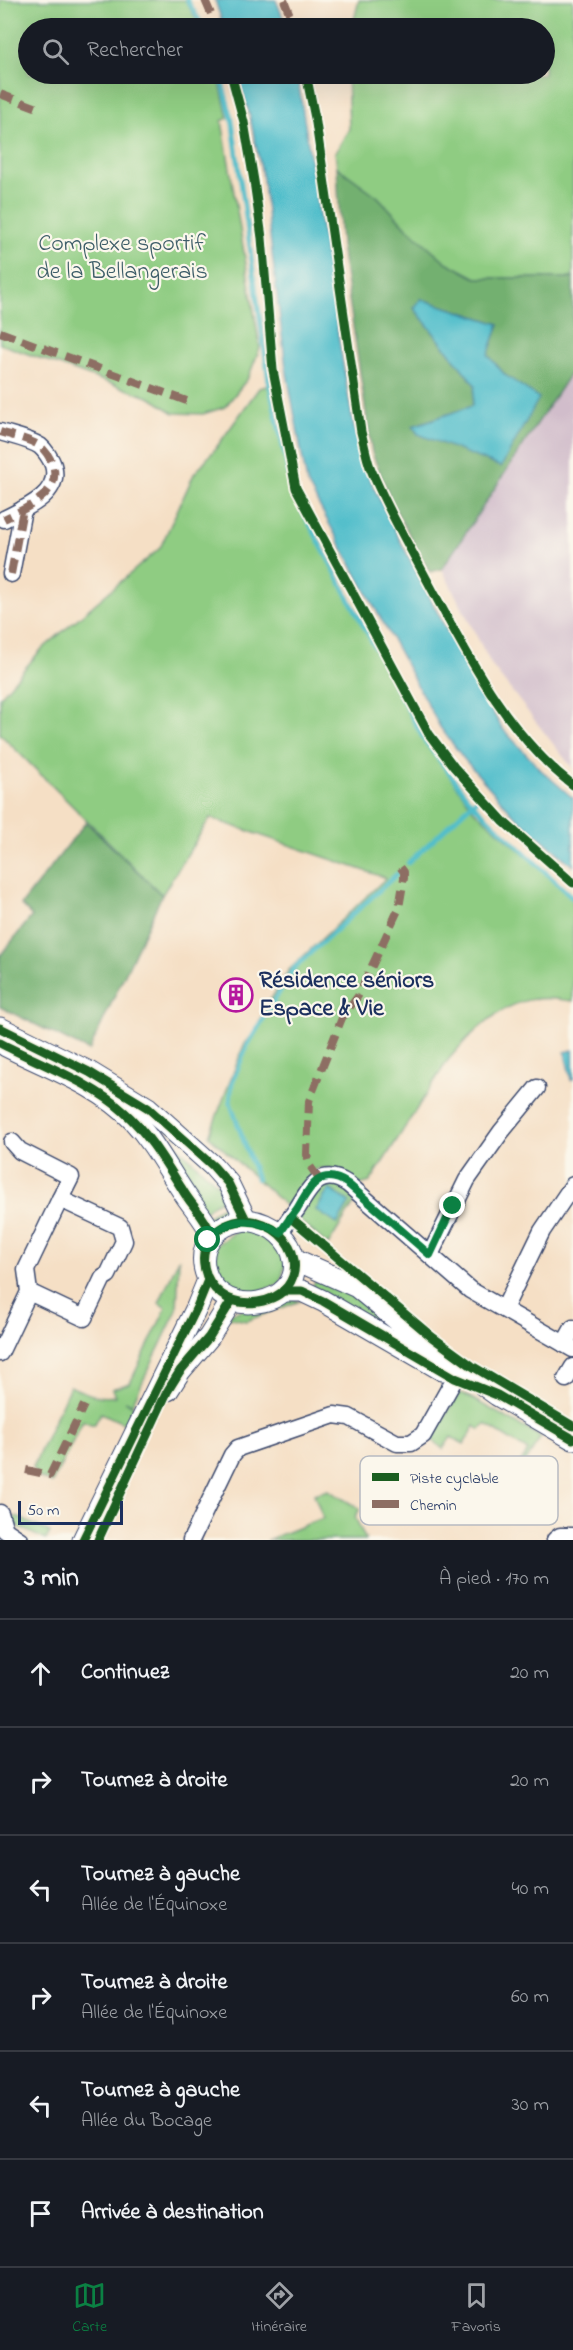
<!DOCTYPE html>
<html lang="fr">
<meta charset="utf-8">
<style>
:root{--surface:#171b24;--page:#242831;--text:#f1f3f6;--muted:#9ea1a6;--line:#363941;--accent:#0b8043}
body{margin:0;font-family:"Indie Flower",sans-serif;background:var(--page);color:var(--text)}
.scale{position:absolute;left:18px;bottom:15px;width:105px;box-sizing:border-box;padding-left:6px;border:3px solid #1b2f5e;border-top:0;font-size:16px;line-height:21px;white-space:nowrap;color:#1b2f5e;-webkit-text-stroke:4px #fbf7ec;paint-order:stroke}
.stop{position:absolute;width:18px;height:18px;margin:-14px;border:4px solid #0b8043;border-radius:50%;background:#fff}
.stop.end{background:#0b8043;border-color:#fff;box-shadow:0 2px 6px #0008}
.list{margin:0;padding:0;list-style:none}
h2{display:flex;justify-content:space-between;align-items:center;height:78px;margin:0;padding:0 24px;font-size:26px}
h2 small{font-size:20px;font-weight:400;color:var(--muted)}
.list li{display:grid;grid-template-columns:39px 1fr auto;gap:18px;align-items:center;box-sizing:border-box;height:108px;padding:0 24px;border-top:2px solid var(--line)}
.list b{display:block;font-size:22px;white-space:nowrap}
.list p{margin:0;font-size:20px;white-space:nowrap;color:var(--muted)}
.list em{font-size:20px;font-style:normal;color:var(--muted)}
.icon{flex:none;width:33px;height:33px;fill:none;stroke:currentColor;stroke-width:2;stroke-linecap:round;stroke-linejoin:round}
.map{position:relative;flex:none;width:573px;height:1540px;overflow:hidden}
.search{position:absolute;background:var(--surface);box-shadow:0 6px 24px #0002;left:18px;right:18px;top:18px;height:66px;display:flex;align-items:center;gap:15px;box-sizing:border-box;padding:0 21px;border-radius:33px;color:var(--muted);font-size:22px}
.sheet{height:726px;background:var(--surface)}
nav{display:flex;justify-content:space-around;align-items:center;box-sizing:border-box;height:84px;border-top:2px solid var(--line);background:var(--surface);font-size:16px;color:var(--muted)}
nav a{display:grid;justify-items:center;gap:3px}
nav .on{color:var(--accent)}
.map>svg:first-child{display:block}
.industrial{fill:#d1bdcb}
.green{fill:#8fcc82;stroke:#557e70;stroke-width:1.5}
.forest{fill:#73b070;stroke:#477067;stroke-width:1.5;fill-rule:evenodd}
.water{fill:#51becb;stroke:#367694;stroke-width:1.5}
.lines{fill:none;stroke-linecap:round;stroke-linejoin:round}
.stream{stroke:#51becb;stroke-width:4.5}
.minor-casing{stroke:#3c496d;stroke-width:19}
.tertiary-casing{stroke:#3c496d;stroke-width:23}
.minor{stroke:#fff;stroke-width:16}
.tertiary{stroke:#fff;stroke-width:21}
.quiet{stroke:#8d6e63;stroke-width:8;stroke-dasharray:15 8;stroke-linecap:butt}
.cycleway-casing{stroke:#fbf7ec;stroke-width:13}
.cycleway{stroke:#1b5e20;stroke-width:9}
.route{stroke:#0b8043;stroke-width:8}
.labels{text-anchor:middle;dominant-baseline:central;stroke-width:4.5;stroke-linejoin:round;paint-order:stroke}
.park-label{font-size:24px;fill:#3e5e69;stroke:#fbf7ec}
.poi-label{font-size:24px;font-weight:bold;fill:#1b2f5e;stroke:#fbf7ec;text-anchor:start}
.key{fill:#fbf7ec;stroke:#b8bbc1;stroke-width:1.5}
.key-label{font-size:16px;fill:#1b2f5e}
</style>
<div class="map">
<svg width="573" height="1540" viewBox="0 0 573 1540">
<rect width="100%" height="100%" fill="#fbf7ec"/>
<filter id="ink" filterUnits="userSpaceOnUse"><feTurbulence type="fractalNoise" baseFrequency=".0167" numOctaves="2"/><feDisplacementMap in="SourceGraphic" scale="12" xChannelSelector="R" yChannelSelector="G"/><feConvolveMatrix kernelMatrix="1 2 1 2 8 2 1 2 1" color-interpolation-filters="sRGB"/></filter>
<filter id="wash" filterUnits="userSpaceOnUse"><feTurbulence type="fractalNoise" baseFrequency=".008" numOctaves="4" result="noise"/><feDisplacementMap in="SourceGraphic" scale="24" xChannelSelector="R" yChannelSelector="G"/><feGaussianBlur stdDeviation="1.35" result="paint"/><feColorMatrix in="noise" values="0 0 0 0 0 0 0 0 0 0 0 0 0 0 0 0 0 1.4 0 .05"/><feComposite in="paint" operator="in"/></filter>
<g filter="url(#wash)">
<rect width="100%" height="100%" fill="#f5dfc5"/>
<path class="industrial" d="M573,369V769L492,666L442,569Z"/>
<g class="green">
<path d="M0,0H185L201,28H28V74H218L228,118L222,121L260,348L248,378L225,407L203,414L174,413L151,398L0,344Z"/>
<path d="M359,0H573V278H476L446,262L408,229L378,197L337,167L335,153L349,129L347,74H544V28H352Z"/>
<path d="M271,385L293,496L434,754L474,810L569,894L573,900V1001C561,1000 548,997 535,999C500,1003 469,1035 448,1060L370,1182L360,1185C345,1173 336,1166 316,1169L287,1207L209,1136L244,1045L256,1031L266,1007L289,970L386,878L210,818L162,895L0,734V697L40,651L160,548L194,474L216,448L259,388Z"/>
<path d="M133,1105L230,1196L213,1204L204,1212Z"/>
<path d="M336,1182L357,1199L328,1245L298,1219L315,1190Z"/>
<path d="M233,1202L237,1211L213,1222L208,1216L219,1208Z"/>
<path d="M241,1227L266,1231L287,1258L280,1284L247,1296L216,1279L212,1248Z"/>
<path d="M179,1258L177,1310L132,1404L125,1401L134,1407L125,1424L101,1413L94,1425L83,1421L52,1483L36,1476L33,1467L70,1386C86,1393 98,1399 115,1396L112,1389L130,1383L166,1308L159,1303Z"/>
<path d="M319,1273L477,1383L312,1288Z"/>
<path d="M288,1297L300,1301L246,1321L228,1317L232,1313Z"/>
<path d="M462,1393L541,1437L509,1488L506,1486L528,1451L485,1424L480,1430L475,1426L464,1444L451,1437L443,1449L431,1439L458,1394Z"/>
<path d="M328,1490L360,1509L355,1517L366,1540H267L323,1518L314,1494Z"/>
<path d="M15,1516L50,1532L46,1540L18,1527L13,1521Z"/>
</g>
<g class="forest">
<path d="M337,167L378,197L408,229L446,262L476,278H573V369L442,569L430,572L394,507L372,453L341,246ZM421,299L499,324L488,355L505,375L538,398L418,434L413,426L473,406L475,385L414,308Z"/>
<path d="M86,822L162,895L89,1051L0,1007V956L32,916L21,905Z"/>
</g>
<g class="water">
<path d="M215,0H276L287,28H224Z"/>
<path d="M237,74H297L339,340L353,423L365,468L387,515L459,654L502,728L541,770L573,798V866L512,813L464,759L440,727L307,483L286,368L263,179L249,113Z"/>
<path d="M421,299L499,324L488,355L505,375L539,398L501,467L418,434L413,426L472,406L475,385L414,308Z"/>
<path d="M573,1050V1079L571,1080L565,1052Z"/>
<path d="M329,1189L350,1202L337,1224L316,1210Z"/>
</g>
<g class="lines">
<g class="stream">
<path d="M187,0L204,28"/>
<path d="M220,74L232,119L269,383L293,493L424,740L472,803L573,898"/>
<path d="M408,863L478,798"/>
<path d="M257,1179L230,1102L232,1083L247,1046L294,968L397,874"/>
</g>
</g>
</g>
<g filter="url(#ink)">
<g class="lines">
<g class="minor-casing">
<g id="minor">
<path d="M0,432C13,436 29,439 40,446C45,450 51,459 53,465C62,494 24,509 4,519"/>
<path d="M11,574L23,509"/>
<path d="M12,1142L20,1151L71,1177L60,1199"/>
<path d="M280,1233C285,1225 291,1217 297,1209C310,1188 320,1166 348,1184L470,1290L573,1349"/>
<path d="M430,1255L467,1180L501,1132L537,1088"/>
<path d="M504,1309L542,1231L573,1185"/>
<path d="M564,1344L573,1328"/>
<path d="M0,1353L29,1292L26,1270L60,1199L120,1227L124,1241L108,1275L103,1278L84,1318L29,1292"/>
<path d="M566,1379L573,1367"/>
<path d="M0,1513L5,1530L20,1540"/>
<path d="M191,1540L232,1455L238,1448L334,1415L349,1417L397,1443H411L423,1435L455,1378"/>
<path d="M555,1540L560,1536H573"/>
</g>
</g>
<g class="tertiary-casing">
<g id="tertiary">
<path d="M0,1028L89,1072L148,1108L213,1166L228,1183L246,1220"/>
<path d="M6,1046C49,1068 100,1085 133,1120C154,1142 167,1168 184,1193C193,1207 205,1219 212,1235"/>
<path d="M246,1220C302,1226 314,1293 258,1302C199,1312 178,1228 246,1220Z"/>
<path d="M294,1259L357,1287L424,1342L497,1395L573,1439"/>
<path d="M283,1291H302L323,1301L442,1370"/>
<path d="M168,1390L180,1371L209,1337L232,1300"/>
<path d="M83,1540L197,1307L208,1280"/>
</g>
</g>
<use href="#minor" class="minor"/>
<use href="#tertiary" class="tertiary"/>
<g class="quiet">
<path d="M205,0L217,28"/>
<path d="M284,0L295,28"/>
<path d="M0,94L40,109"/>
<path d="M0,332L192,403"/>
<path d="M0,432C13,436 29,439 40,446C45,450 51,459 53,465C62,494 24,509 4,519"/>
<path d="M11,574L23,509"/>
<path d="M319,1179L310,1166L307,1155L309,1101L342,1018L358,996L399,908L404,878V872L398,864"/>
<path d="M26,1470L50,1475L84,1405"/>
</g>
<g class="cycleway-casing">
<g id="cycleway">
<path d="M231,74L244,122L254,181L262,238L273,370L296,488L429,734L454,767L504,822L573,883"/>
<path d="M306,74L316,123L361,432C364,443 366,456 370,467C385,505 407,542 426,578C466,652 505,733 573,785"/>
<path d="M0,1028L89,1072L148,1108L213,1166L228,1183L246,1220"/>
<path d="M0,1043C38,1063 93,1083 124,1112C148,1133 165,1162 182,1189C191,1205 205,1217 212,1235"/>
<path d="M291,1218L432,1337L472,1366L573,1426"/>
<path d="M246,1220C302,1226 314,1293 258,1302C199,1312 178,1228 246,1220Z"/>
<path d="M283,1291H302L323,1301L455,1378L497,1395L573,1439"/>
<path d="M83,1540L197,1307L208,1280"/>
<path d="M98,1540L167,1392L180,1371L209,1337L232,1300"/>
</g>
</g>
<use href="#cycleway" class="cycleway"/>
</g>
</g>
<g class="lines" filter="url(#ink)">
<path class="route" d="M208,1240C226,1216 256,1217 280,1233C285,1225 291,1217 297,1209C309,1188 320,1165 348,1184L430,1255L453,1206"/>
</g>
<defs>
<g id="building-ring" transform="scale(1.725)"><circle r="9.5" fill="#fbf7ec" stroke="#b5179e" stroke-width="1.5"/><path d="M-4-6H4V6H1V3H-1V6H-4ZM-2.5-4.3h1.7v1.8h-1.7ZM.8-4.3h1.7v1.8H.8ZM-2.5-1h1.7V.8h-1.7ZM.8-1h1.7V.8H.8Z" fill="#b5179e"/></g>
</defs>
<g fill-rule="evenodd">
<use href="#building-ring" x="236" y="995"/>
</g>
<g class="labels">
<g class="park-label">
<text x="122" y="244">Complexe sportif<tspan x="122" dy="28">de la Bellangerais</tspan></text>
</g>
<g class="poi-label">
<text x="259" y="981">Résidence séniors<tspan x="259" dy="28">Espace &amp; Vie</tspan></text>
</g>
</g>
<rect x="360" y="1456" width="198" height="69" rx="9" class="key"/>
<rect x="372" y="1473" width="27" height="8" fill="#1b5e20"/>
<rect x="372" y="1500" width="27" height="8" fill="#8d6e63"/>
<g class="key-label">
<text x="410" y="1483">Piste cyclable</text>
<text x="410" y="1510">Chemin</text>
</g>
</svg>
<div class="scale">50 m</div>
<div class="stop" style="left:208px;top:1240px"></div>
<div class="stop end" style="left:453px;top:1206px"></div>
<div class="search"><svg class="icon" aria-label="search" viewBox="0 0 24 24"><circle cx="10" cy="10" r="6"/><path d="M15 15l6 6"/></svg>Rechercher</div>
</div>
<section class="sheet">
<h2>3 min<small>À pied · 170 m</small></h2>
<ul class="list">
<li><svg class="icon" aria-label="ahead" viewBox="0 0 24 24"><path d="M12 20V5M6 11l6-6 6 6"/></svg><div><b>Continuez</b></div><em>20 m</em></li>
<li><svg class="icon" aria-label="right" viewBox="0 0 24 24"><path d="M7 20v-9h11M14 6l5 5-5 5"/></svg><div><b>Tournez à droite</b></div><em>20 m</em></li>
<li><svg class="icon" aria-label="left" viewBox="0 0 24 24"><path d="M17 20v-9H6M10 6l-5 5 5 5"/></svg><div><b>Tournez à gauche</b><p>Allée de l'Équinoxe</p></div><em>40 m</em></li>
<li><svg class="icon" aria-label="right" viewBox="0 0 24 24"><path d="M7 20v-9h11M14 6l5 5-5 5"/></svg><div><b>Tournez à droite</b><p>Allée de l'Équinoxe</p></div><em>60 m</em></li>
<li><svg class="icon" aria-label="left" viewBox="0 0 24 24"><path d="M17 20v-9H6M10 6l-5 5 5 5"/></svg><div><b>Tournez à gauche</b><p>Allée du Bocage</p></div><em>30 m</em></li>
<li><svg class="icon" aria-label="arrive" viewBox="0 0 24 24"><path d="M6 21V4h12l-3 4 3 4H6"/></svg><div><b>Arrivée à destination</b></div></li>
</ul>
</section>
<nav>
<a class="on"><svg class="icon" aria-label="map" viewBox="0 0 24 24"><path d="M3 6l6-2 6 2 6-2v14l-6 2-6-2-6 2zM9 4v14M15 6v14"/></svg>Carte</a>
<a><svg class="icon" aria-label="directions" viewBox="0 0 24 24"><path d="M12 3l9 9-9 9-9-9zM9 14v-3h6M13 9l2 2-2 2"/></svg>Itinéraire</a>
<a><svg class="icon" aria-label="saved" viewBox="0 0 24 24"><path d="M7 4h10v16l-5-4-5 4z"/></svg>Favoris</a>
</nav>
